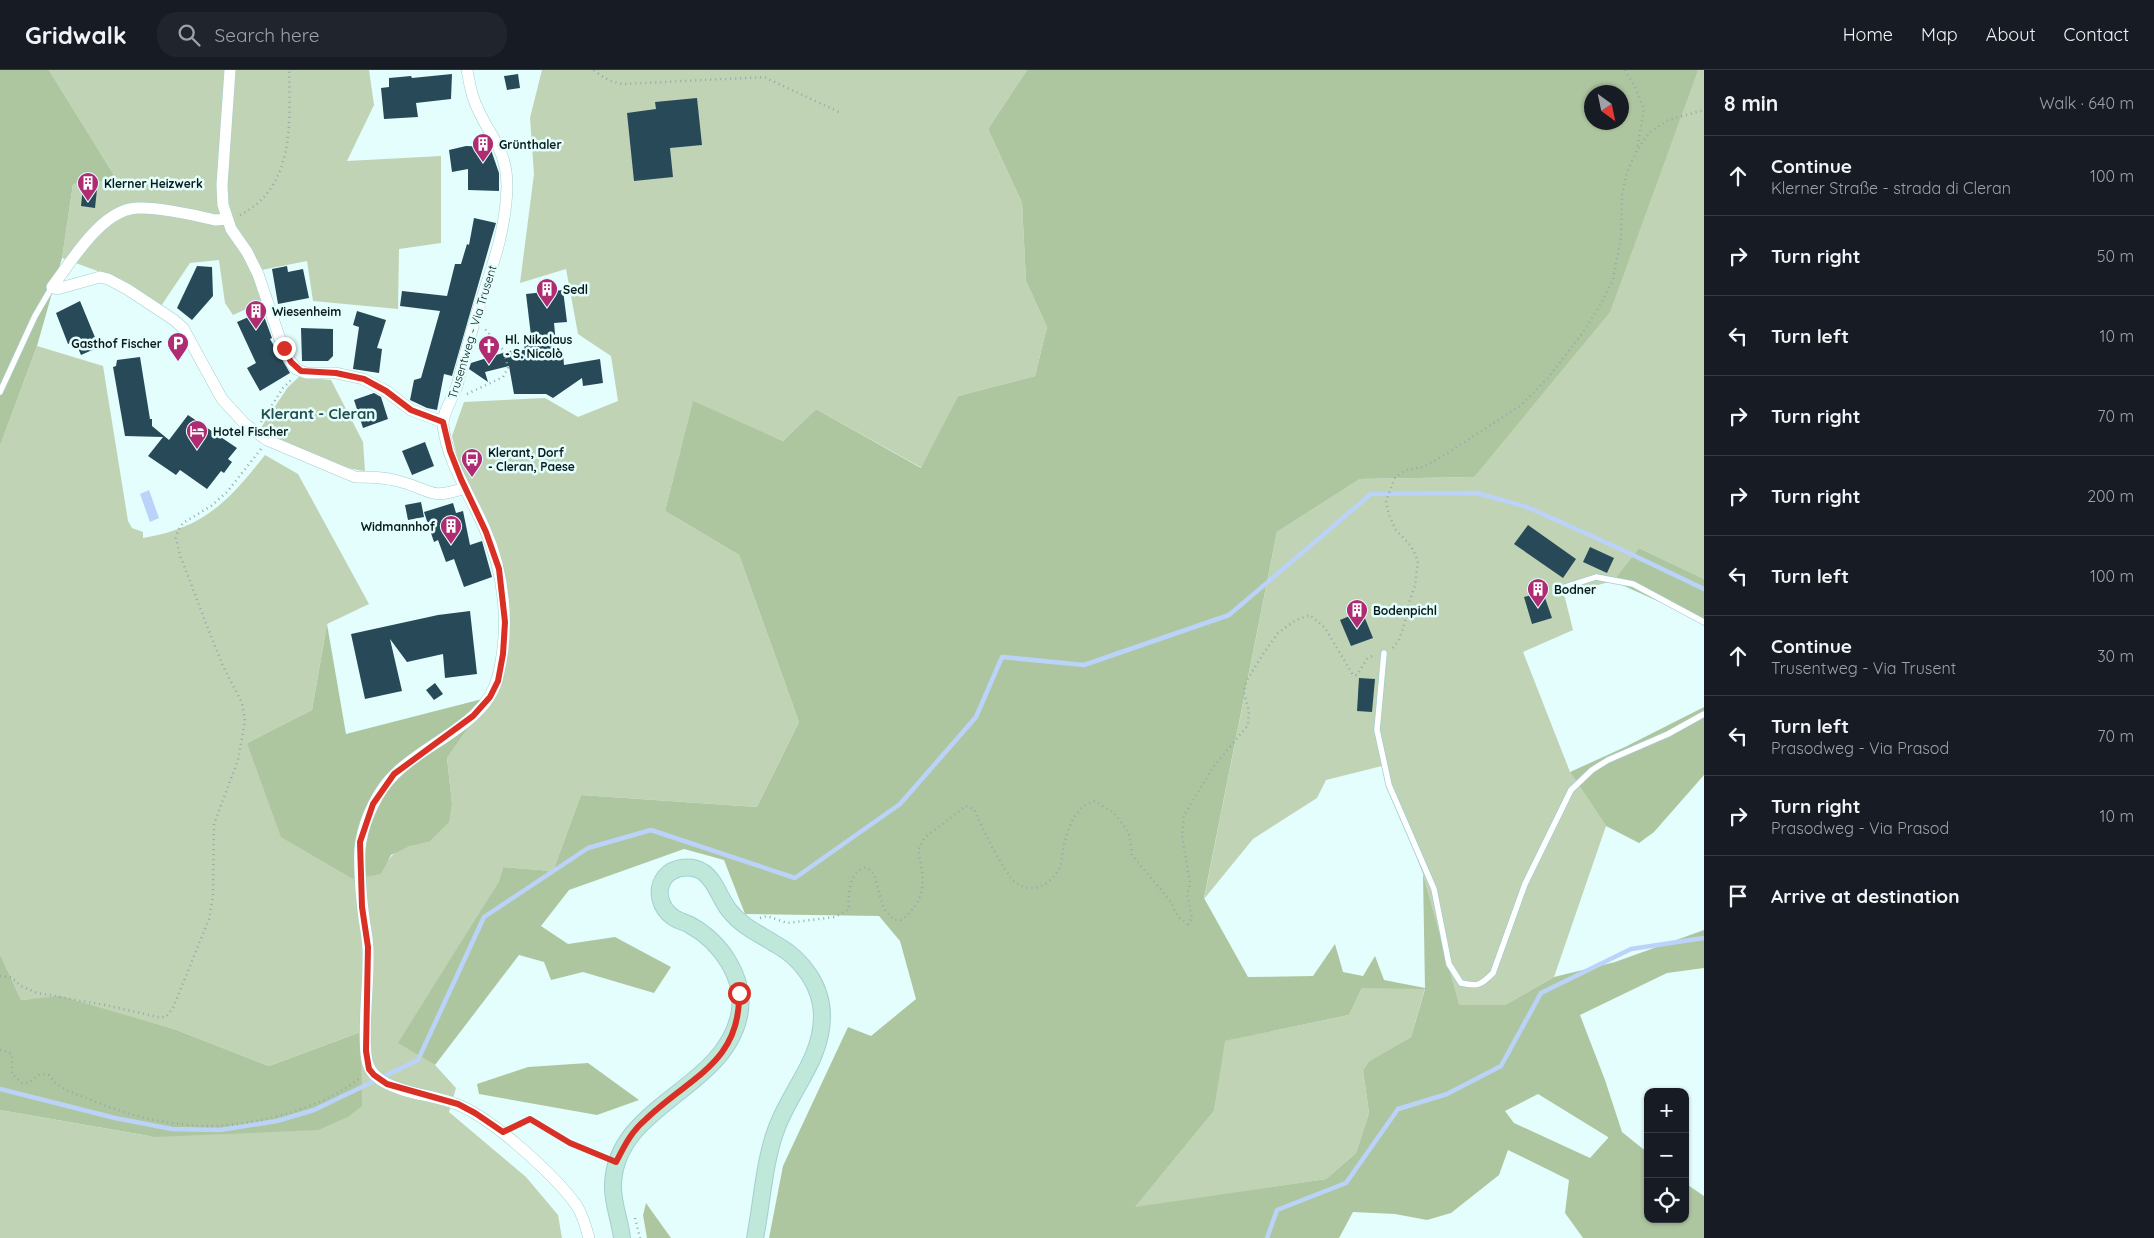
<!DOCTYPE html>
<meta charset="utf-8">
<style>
:root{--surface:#171b24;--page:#20242c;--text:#f1f3f6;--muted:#9ea1a6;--line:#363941}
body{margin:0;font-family:Quicksand,sans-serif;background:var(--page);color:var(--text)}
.controls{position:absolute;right:15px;bottom:15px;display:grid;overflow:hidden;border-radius:10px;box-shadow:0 1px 4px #0004}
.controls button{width:45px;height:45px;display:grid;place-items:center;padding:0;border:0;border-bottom:1px solid var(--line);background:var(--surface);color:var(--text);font:25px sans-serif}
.compass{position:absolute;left:1584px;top:15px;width:45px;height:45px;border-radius:50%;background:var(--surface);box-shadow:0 1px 4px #0004;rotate:147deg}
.stop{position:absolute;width:15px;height:15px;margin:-11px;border:4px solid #d93025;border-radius:50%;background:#fff}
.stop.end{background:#d93025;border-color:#fff;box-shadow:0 1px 5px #0008}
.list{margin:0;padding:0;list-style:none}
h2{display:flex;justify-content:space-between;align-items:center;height:65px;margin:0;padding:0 20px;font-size:21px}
h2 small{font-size:16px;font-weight:400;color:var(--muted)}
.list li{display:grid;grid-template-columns:32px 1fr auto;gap:15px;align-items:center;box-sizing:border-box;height:80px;padding:0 20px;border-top:1px solid var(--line)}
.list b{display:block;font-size:19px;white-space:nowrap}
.list p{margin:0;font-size:16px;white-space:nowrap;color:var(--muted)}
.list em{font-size:16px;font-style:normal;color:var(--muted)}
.icon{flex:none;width:28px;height:28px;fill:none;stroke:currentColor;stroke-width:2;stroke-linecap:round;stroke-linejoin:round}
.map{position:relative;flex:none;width:1704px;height:1168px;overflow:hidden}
header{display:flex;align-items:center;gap:30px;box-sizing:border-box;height:70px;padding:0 25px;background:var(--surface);border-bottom:1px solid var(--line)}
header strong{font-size:24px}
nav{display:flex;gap:28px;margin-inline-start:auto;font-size:18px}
.search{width:350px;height:45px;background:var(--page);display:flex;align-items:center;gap:12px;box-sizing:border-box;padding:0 18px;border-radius:20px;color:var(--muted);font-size:19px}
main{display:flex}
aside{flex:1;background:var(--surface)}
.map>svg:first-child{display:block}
.green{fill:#c0d3b5}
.forest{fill:#aec69f;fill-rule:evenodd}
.water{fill:#bbd3f9}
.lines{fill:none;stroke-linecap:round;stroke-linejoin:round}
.stream{stroke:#bbd3f9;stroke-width:4.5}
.building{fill:#284a58}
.lane-casing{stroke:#a3cfcf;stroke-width:7}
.street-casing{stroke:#a3cfcf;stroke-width:12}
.secondary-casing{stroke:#a3cfcf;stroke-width:18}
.path{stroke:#92aaa9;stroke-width:2.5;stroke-dasharray:1 4;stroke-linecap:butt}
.lane{stroke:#fff;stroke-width:5.5}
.street{stroke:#fff;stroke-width:11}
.secondary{stroke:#bfe8da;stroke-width:16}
.route{stroke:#d93025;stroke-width:6}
.labels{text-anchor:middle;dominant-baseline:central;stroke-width:5;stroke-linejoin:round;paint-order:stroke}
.poi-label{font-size:12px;font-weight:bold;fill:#0a1b1b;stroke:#e3fefd;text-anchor:start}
.street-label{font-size:12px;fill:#0a1b1b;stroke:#e3fefd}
.quarter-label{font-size:15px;font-weight:bold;fill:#254f4f;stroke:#e3fefd}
</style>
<header>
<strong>Gridwalk</strong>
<div class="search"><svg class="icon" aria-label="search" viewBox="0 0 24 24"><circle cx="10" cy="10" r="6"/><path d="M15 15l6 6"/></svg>Search here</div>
<nav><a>Home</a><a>Map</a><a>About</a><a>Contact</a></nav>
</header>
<main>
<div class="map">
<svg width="1704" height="1168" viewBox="0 0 1704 1168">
<rect width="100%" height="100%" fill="#e3fefd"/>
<g class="green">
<path d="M49,0H369L374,35L347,91L441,86V173L399,179L398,239L313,231L307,191L252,202L262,232L233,245L225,233L219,190L190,193L161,236L122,210L62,188L73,114L117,110Z"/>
<path d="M542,0H1027L988,59L1022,133L1026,211L1047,257L1035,306L958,326L922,398L816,339L783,371L693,332L665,441L739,485L799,652L757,737L581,725L553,801L503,797L499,811L399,973L435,995L456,1018L449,1042L526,1107L558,1145L562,1168H0V1040L149,1066L361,962L269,996L174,959L60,927L21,930L0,884V376L37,276L103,296L128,451L132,458L143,462V468C204,458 229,431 265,385L298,404L369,534L327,554L312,640L247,673L381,804C392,778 403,777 429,772L452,733L447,688L490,627L503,584L499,499L465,418L452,366L464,332L545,328L578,347L618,331L611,286L578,264L566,199L520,213L534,104L530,48Z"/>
<path d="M1698,0H1704V509L1639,478L1613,511L1564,524L1573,560L1523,582L1570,702L1606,756L1554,907L1505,935H1458L1423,804L1382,696L1326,710L1317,728L1253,769L1204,829L1277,462L1360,409L1474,407Z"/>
<path d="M299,307L331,310L363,372L365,401C336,398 283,376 260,359L288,317Z"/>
<path d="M1362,918H1425L1411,967L1369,991L1363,1000L1369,1043L1356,1083L1326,1109L1134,1138L1214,1041L1224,971L1349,945Z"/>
</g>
<g class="forest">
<path d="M0,0H49L117,110L73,114L62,188L37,276L0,376Z"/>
<path d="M1027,0H1698L1610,242L1474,407L1360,409L1277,462L1204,828L1248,907L1313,906L1335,874L1343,902L1363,906L1375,886L1384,910L1425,918L1423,804L1459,935H1505L1554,907L1615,892L1704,860V898L1667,903L1580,945L1605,1010L1622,1062L1648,1083V1149H1685V1113L1704,1126V1168H1583L1565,1143L1569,1110L1508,1080L1499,1105L1451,1143L1427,1150L1395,1144L1353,1142L1339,1168H769L783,1096L848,957L871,966L916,929L900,871L879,846L745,844L724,790L684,779L569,820L541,856L568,874L615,867L671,897L654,923L583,902L551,910L544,892L519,885L435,995L398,973L499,811L503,797L553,801L581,725L757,737L799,652L739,485L665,441L693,331L783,371L816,339L921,398L958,326L1035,306L1047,257L1026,211L1022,133L988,59ZM1592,22H1622V52H1592ZM1362,918L1425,919L1411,967L1369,991L1363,1000L1369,1043L1356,1083L1326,1109L1135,1137L1214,1041L1225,971L1349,945ZM1538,1024L1608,1067V1068L1590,1088L1514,1053L1505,1041Z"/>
<path d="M1639,478L1704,509V555L1671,537L1613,511Z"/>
<path d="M327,554L346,664L490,627L447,688L452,733L449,752L429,772L410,776L391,785L381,804L353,809L281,767L247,673L312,640Z"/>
<path d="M1704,637V705L1654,762L1639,773L1606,756L1570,702L1625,677Z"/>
<path d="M0,884L21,930L60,926L174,959L269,996L361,962L362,1036L348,1047L318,1060L155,1067L0,1040Z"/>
<path d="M588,993L639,1030L597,1045L479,1024L477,1014L528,997Z"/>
<path d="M646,1133L671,1168H647L643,1145Z"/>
</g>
<path class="water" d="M149,420L159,448L150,452L140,424Z"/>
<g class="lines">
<g class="stream">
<path d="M0,1019L115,1048L172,1059L220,1060L277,1051L314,1040L418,990L484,847L588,778L651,760L795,808L900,734L976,647L1002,587L1084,595L1229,545L1371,424L1477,423L1527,437L1614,476L1704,519"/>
<path d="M1267,1168L1277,1140L1346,1113L1398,1039L1447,1024L1501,996L1541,923L1631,879L1704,868"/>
</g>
</g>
<g class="building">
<path d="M452,4L451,29L416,33L418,47L384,49L381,18L389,17V8L411,6L412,8Z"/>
<path d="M518,4L520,18L507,20L504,6Z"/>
<path d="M697,28L702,75L670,78L673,107L634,111L627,43L656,39L655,32Z"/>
<path d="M466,76L490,77L499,103V121L468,120V99L452,102L449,80Z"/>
<path d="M83,117L97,119L95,138L81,136Z"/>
<path d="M474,148L496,153L493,163L452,306L444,304L437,340L427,338L410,330L414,310L421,308L440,241L400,236L402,221L447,226L455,194H461L467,174L469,175Z"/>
<path d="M197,196L212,197L213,226L192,250L177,238Z"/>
<path d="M287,196L288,202L303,199L309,228L278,234L272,199Z"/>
<path d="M563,220L567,252L554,253L557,284L563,283L564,295L600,289L603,313L583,316L582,308L553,328L546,324H514L509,296L485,302L488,312L469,299L471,293L509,281L525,280L524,275L532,274L526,224Z"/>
<path d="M80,231L99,277L81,285L75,271L68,274L56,243Z"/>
<path d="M262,241L272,268L270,269L290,303L260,321L247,298L256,293L237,252Z"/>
<path d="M357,241L386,250L377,278L382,279L379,303L353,299L359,257L353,255Z"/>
<path d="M301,258L333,259V286L328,291H302Z"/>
<path d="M140,287L150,349H152V356L169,370L188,345L237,378L228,389L232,392L224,403L221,401L207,419L180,400L176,405L148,386L163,367L125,366L113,297L116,296L117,290Z"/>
<path d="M374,323L381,327L388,349L363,358L354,330Z"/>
<path d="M425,372L434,396L412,405L402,381Z"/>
<path d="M421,432L424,447L408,450L405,435Z"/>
<path d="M453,433L456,443L463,441L470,475L482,471L492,507L464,517L454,489L446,492L438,470L434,472L424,442Z"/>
<path d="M1528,455L1576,489L1563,508L1514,474Z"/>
<path d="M1590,477L1614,488L1607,503L1583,492Z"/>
<path d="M1543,522L1552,548L1532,554L1524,527Z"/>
<path d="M470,541L477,604L445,608L443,584L407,592L390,569L402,621L365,629L351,564L438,545Z"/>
<path d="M1362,541L1373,568L1351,576L1340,550Z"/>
<path d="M1359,608L1375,609L1372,642L1357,641Z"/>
<path d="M435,613L443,624L434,630L426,620Z"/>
</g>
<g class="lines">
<g class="lane-casing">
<g id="lane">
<path d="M0,322L35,246L52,217"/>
<path d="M1562,518L1596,507L1633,514L1704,552"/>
<path d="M1384,583L1377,660L1389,715L1434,819L1449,894L1461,913C1478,917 1481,915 1493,903L1525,814L1571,720L1592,700L1608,690L1668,664L1704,644"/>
</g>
</g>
<g class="street-casing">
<g id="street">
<path d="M230,0L222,115L223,135L231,159L247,182L258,204L283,278L291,292L296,299L306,303H336L363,309L386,321L411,340L443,352"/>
<path d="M467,0C469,9 470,18 473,27C484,62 507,74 507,116C506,162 491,200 477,243C470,267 463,292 457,316C453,328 442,343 443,355C447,391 470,425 484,457C505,503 510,558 498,606C488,653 426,672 395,704C378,720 365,748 361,771C358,785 361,824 363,840C364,853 368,867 368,881C369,915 363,950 366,984C367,997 372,1005 384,1012C405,1024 433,1025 456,1034C491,1047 555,1105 577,1136C583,1146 586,1157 589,1168"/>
<path d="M227,149L215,150C195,145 149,135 130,139C98,146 71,192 52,217L57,219L100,207L108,209L127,219L174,250L183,258L222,329L245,354L267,370L355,407C370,407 384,407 398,411C432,419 427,431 465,418"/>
</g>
</g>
<g class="secondary-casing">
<path id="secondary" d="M622,1168C620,1150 612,1132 613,1114C616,1035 723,1020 739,946C747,909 721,872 690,855C685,852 678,851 673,847C660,838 655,820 665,807C674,796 692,795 703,802C716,811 720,829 729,840C742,857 760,864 777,875C802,889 822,916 822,946C822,990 790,1020 776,1060C764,1092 762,1133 755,1168"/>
</g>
<g class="path">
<path d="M594,0C603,8 611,12 623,14L764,7L841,43"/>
<path d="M1625,0L1635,17L1644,39L1637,79"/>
<path d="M240,145C295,117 290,53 289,0"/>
<path d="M467,324L503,307L508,298L504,281L485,259"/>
<path d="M261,352L283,318L291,310"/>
<path d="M1393,578L1399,570L1405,552L1407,538L1415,516L1418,491L1411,476L1396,460L1389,445L1386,431L1395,408L1405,400L1423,397L1446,384L1520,336L1548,308L1584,261L1602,232L1613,210L1621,168L1622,125L1626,105L1637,80L1650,62L1668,50L1704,40"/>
<path d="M760,848L767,846L787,853L835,847L849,839C848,823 849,803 866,797L874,804L884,839L894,850H901C927,831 925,809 918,780L925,767L966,736L974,739C979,752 1005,805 1015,812C1032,825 1050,815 1059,799C1062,793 1062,786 1063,780C1067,761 1074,736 1095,731L1114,743L1129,763L1132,785L1171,832L1178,847L1188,854L1192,848L1187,825L1190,813L1182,766L1184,745L1214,696L1248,655L1249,641L1244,623L1246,612L1263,584L1278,563L1296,550L1310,545L1325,558L1353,605H1357L1367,589L1374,585"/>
<path d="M0,906L11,907L21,916L37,923L105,935L158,947H166L173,938L209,849L213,826L214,754L238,690L245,651L242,633L223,596L205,551L180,485L176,468L178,460L183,453L211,436L227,422L261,379"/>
<path d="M0,980L8,982L12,985V1004L22,1013H28L40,1004L49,1005C60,1021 77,1024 94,1031C124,1044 157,1052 189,1055C239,1061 323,1040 361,1007"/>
<path d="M514,1057L531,1049L570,1073L605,1087"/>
<path d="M635,1148L640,1168"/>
</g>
<use href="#lane" class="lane"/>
<use href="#street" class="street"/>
<use href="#secondary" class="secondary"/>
</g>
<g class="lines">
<path class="route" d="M284,278L291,292L301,301L336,303L364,309L386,321L411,340L443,352L450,381L461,409L486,462L499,499L505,552L503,584L498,611L490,627L473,646L394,704L373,734L360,772L362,837L368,877L366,981L369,999L374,1005L387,1014L458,1034L475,1043L503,1062L530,1049L570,1073L616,1092C624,1077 631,1062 644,1051C687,1008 741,994 739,923"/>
</g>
<defs>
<g id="building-pin" transform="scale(1.125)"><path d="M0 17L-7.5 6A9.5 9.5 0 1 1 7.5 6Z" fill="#af2b72" stroke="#e3fefd"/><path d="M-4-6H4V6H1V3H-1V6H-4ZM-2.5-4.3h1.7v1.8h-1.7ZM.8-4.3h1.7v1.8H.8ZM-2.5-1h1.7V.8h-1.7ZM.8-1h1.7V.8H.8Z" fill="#fff"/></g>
<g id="parking-pin" transform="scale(1.125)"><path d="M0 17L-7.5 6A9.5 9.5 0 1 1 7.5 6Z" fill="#af2b72" stroke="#e3fefd"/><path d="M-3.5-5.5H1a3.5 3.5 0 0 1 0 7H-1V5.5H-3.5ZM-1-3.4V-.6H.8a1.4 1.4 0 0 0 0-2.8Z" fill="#fff"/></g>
<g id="church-pin" transform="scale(1.125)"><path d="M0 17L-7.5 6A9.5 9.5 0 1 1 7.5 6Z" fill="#af2b72" stroke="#e3fefd"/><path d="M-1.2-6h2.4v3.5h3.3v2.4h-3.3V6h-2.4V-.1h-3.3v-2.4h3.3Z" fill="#fff"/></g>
<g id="hotel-pin" transform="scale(1.125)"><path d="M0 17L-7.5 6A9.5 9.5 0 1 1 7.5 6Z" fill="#af2b72" stroke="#e3fefd"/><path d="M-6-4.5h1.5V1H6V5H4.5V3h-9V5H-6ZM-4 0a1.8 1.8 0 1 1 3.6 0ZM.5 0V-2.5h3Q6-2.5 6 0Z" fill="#fff"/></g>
<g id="bus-pin" transform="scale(1.125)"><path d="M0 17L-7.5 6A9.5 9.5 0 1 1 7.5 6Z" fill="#af2b72" stroke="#e3fefd"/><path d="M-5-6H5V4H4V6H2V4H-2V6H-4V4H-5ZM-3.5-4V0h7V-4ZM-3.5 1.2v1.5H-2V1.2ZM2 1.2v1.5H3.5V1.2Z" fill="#fff"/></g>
</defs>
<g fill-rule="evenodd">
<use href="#building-pin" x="483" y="74"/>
<use href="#building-pin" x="88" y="113"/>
<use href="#building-pin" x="547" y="219"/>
<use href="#building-pin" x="256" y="241"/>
<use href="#parking-pin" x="178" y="273"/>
<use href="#church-pin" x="489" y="276"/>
<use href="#hotel-pin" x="197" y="361"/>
<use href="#bus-pin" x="472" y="389"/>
<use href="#building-pin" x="451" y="456"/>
<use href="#building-pin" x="1538" y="519"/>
<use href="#building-pin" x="1357" y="540"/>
</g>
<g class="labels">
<g class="poi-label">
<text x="499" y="74">Grünthaler</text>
<text x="104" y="113">Klerner Heizwerk</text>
<text x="563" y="219">Sedl</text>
<text x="272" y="241">Wiesenheim</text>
<text x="505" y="269">Hl. Nikolaus<tspan x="505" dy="14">- S. Nicolò</tspan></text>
<text x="162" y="273" text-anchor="end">Gasthof Fischer</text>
<text x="213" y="361">Hotel Fischer</text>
<text x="488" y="382">Klerant, Dorf<tspan x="488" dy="14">- Cleran, Paese</tspan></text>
<text x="435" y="456" text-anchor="end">Widmannhof</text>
<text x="1554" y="519">Bodner</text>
<text x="1373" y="540">Bodenpichl</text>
</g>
<g class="street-label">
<text transform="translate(472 262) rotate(-73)">Trusentweg - Via Trusent</text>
</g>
<g class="quarter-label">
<text x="318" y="343">Klerant - Cleran</text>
</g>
</g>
</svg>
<div class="controls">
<button>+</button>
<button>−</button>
<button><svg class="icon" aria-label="locate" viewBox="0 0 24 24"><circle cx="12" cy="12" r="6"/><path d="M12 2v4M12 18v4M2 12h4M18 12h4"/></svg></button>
</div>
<svg class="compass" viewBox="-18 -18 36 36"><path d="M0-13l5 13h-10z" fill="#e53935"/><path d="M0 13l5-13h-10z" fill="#9ea1a6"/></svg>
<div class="stop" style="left:739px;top:923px"></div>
<div class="stop end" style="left:284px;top:278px"></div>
</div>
<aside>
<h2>8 min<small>Walk · 640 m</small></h2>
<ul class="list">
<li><svg class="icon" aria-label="ahead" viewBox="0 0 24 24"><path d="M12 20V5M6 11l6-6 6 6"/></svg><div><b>Continue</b><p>Klerner Straße - strada di Cleran</p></div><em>100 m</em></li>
<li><svg class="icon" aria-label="right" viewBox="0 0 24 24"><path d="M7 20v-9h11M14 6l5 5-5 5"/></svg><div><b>Turn right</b></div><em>50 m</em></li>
<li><svg class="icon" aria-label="left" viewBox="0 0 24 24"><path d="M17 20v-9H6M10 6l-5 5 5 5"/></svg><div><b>Turn left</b></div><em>10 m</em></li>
<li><svg class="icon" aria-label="right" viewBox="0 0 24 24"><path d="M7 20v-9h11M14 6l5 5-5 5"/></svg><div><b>Turn right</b></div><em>70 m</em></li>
<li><svg class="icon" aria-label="right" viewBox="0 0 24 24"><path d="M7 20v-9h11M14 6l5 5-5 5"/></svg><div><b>Turn right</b></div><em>200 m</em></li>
<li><svg class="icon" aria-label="left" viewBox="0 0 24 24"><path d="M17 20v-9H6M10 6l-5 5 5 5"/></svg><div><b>Turn left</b></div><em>100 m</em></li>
<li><svg class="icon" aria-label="ahead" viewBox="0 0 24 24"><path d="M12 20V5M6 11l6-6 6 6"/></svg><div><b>Continue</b><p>Trusentweg - Via Trusent</p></div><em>30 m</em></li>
<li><svg class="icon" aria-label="left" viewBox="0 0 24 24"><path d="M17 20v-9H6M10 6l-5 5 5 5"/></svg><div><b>Turn left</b><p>Prasodweg - Via Prasod</p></div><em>70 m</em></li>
<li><svg class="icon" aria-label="right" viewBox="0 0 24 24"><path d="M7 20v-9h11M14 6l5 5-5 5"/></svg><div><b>Turn right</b><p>Prasodweg - Via Prasod</p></div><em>10 m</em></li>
<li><svg class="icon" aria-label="arrive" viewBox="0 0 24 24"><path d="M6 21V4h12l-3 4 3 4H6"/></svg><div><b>Arrive at destination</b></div></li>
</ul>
</aside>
</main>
